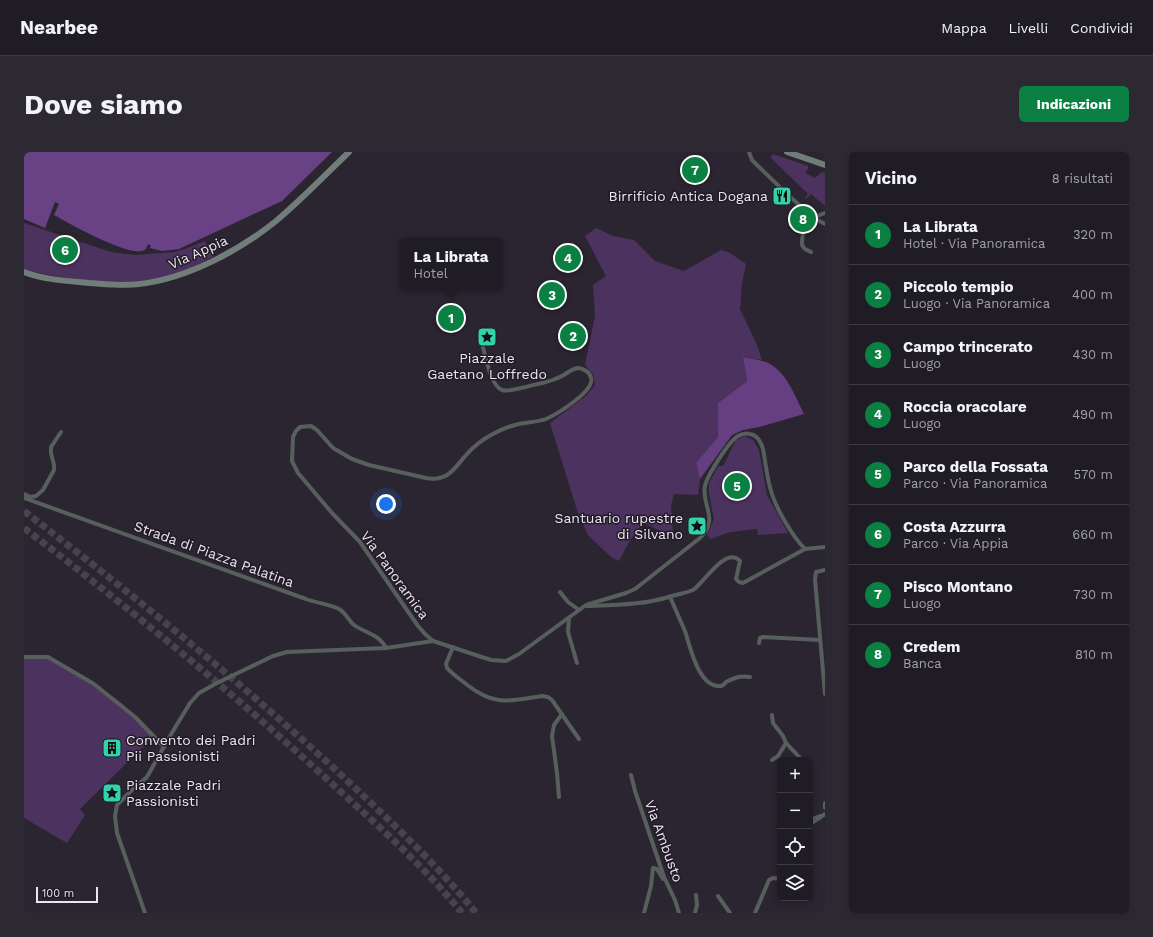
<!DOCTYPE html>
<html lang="it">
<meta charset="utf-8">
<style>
:root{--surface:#201c25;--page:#2d2932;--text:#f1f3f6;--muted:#a2a1a7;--line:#3d3a42;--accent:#0b8043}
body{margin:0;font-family:"Work Sans",sans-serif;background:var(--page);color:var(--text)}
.controls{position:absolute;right:12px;bottom:12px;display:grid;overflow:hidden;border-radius:6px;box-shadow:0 2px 6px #0003}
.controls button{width:36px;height:36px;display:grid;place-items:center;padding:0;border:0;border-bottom:1px solid var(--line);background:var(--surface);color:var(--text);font:20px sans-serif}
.scale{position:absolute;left:12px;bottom:10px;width:62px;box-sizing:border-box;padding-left:4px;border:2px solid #eae5ee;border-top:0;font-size:11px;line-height:14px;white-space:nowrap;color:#eae5ee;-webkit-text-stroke:3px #221b27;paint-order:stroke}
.you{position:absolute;left:362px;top:352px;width:14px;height:14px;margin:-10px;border:3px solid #fff;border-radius:50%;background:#1a73e8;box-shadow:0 0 0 6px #1a73e833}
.badge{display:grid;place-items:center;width:26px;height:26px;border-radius:50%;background:var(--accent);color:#fff;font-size:13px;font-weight:700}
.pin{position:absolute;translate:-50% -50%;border:2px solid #fff;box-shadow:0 1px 4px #0006}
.popup{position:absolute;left:375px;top:86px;width:104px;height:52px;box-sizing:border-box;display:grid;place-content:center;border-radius:6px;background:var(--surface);filter:drop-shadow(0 1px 3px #0005);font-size:13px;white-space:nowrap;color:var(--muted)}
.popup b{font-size:15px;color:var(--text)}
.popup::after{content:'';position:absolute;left:50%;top:100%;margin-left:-8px;border:8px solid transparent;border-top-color:var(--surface)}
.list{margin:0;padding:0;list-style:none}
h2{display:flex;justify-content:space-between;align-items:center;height:52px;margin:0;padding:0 16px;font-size:17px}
h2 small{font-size:13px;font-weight:400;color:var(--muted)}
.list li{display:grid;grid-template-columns:26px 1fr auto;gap:12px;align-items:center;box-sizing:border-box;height:60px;padding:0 16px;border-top:1px solid var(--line)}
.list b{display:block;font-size:15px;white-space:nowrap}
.list p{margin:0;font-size:13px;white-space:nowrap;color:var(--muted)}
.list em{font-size:13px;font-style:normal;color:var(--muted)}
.icon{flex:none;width:22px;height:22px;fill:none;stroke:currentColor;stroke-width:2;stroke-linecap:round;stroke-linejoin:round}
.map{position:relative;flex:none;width:801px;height:761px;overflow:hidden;border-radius:6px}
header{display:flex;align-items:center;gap:24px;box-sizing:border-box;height:56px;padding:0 20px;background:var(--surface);border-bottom:1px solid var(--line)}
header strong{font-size:19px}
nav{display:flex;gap:22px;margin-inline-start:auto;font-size:14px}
.intro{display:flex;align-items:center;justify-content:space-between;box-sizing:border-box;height:96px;padding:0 24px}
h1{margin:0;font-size:28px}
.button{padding:10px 18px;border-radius:6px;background:var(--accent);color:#fff;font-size:14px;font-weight:700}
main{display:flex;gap:24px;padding:0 24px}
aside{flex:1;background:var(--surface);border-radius:6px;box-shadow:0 2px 6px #0003}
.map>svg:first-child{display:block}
.green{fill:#4c335f}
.forest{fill:#663f82}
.water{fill:#694185}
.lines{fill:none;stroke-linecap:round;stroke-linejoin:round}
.trunk-tunnel{stroke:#48424d;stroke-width:7;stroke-dasharray:7 3.5;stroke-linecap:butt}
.minor{stroke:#575f5c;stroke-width:4}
.secondary{stroke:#717d79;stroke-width:6}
.labels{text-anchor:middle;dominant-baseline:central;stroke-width:3;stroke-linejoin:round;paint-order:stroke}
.poi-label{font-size:14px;fill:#eae5ee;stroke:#221b27;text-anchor:end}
.street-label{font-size:14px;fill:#eae5ee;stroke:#221b27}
</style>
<header>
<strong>Nearbee</strong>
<nav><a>Mappa</a><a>Livelli</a><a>Condividi</a></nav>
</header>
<div class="intro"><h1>Dove siamo</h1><a class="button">Indicazioni</a></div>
<main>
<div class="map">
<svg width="801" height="761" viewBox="0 0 801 761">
<rect width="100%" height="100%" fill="#2b2531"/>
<g class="green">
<path d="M749,2L784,14V17L781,21L791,26L798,20L801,21V54L787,42L782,47L781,46L784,42L746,5Z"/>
<path d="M0,71L87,100L111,103L151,100L161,97L181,89L190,104C177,111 163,119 148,123C107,135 41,129 0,117Z"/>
<path d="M572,76L589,84L610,88L631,109L660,119L697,98L706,101L722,112L718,131L716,157L733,193L738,208L719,205L723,229L694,251V285L672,311L676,327L674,343L650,342L647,353L649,385L620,371L606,388L595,409L587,405L564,383L553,358L526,271L562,244L571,233L569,222L561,213L571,164L569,133L582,124L561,84Z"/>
<path d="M721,284L729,288L735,298L743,343L764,381L734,383L733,377L706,380L687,387L683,383L690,367L685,342V331L694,314H699L712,288Z"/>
<path d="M24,505C64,528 100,547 131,583L56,657L61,663L43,691L0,666V507Z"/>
</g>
<path class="forest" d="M719,205C729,207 741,208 749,214C764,224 772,246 780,262L735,275L719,278L708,283L676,327L672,311L694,285V251L723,229Z"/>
<path class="water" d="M0,0H308L258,49L155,97L138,99L126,96L127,94L124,92C123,95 122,98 118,99C101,103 46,72 30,63L35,52L31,50L21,76L0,67Z"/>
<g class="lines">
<g class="trunk-tunnel">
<path d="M0,359C108,442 214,528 314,620C362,665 411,710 452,761"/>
<path d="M0,376C105,456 208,540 305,629C351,671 399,713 438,761"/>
</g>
<g class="minor">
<path d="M725,0L728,8L764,43L790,66L801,72"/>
<path d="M787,100L781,97L778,93C777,77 786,66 801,61"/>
<path d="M456,183C460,196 465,233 478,238C485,240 495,236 502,235C512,232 522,231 531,227C539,225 545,218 553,216C559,216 566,220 567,226C571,239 533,262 522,267C514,270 504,270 495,272C485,274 476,278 467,283C458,288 450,294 443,302C430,316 425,330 402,326L345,313L328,307L309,296L293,278L287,274L276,275L272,279L269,285L268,309L274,321L308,361L336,390L394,474L401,482L409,489L467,508L482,509L495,502L562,453L602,441L611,437L676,386C696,366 677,354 681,334C683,324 705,289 714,284C718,282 722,281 726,282C734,283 737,290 739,297C742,312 743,328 748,342C753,358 769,385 781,397"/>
<path d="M0,342L7,345L12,344L19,338L30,318V313L27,301V295L37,280"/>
<path d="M0,346L282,447C292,451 305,452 315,457C322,461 324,468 330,473C341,481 355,482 362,496"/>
<path d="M801,418L792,420L791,427L801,542"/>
<path d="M536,440L544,450L555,458"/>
<path d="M646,445C651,456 656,468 661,479C666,494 674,534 695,534C698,535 700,532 702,530C710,526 717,523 726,525"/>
<path d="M563,454C592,453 620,453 648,444C655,442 662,441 669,438C679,432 702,393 716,409L712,427L715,430L719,431L781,397L801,395"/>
<path d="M545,466L544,480L553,511"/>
<path d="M735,491L736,486L739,485L796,488"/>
<path d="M429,495L422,512L423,516C428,522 436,527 442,532C471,555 485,549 518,544L524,545L528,548L555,587"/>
<path d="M0,505H24L70,532L111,565L140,595"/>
<path d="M748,563L749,571L759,584L762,591L778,608"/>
<path d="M748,608L754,604L762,591"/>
<path d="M786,620V627"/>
<path d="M607,623L611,639L640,725L651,748L655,761"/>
<path d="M535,645L533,621L528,584L530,573L538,562"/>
<path d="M801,651V656"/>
<path d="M786,668L797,664"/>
<path d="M786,672L801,662"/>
<path d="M694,744L706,761"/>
<path d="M121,761L93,681L91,664L93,653L108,638L123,625L146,584L166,551L175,541L193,531L249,504L263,500L362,496L409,489"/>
<path d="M620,761L627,734L629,716L633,717L639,727"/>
<path d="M671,761L673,753L672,743"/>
<path d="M731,761L745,728L749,726L756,727"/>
</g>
<g class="secondary">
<path d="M763,0L801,13"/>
<path d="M0,120C21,128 44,129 66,131C82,132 99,134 115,132C162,127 215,99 252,69C277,48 301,23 325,0"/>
</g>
</g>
<defs>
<g id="restaurant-square" transform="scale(1)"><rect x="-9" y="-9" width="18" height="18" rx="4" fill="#30d4aa" stroke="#221b27"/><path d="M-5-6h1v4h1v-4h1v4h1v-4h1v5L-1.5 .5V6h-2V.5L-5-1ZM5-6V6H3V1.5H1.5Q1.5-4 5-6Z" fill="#111"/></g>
<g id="sight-square" transform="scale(1)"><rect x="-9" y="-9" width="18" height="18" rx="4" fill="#30d4aa" stroke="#221b27"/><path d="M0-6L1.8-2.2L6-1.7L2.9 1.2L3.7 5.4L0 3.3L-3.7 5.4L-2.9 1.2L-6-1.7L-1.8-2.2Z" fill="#111"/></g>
<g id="building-square" transform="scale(1)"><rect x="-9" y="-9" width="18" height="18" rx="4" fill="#30d4aa" stroke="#221b27"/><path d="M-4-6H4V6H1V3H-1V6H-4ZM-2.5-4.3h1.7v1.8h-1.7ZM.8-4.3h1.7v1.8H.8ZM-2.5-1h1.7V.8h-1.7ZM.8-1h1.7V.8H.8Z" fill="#111"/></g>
</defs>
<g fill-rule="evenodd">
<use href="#restaurant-square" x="758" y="44"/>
<use href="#sight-square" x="463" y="185"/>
<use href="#sight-square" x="673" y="374"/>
<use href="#building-square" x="88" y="596"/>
<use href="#sight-square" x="88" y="641"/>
</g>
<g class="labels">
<g class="poi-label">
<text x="744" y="44">Birrificio Antica Dogana</text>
<text x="463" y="206" text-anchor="middle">Piazzale<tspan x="463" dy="16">Gaetano Loffredo</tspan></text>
<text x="659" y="366">Santuario rupestre<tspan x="659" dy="16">di Silvano</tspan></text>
<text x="102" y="588" text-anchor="start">Convento dei Padri<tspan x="102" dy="16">Pii Passionisti</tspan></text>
<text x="102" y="633" text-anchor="start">Piazzale Padri<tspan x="102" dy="16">Passionisti</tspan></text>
</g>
<g class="street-label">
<text transform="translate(174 100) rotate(-24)">Via Appia</text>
<text transform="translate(190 402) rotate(20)">Strada di Piazza Palatina</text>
<text transform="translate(371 423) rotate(54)">Via Panoramica</text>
<text transform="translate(640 689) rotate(70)">Via Ambusto</text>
</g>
</g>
</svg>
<div class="controls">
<button>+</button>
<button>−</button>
<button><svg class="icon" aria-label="locate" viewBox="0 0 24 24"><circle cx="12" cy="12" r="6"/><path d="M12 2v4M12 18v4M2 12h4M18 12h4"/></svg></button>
<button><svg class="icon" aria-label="layers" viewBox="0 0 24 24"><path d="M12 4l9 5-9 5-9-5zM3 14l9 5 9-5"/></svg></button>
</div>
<div class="scale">100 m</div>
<div class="you"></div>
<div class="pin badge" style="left:427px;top:166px">1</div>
<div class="popup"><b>La Librata</b>Hotel</div>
<div class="pin badge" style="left:549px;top:184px">2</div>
<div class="pin badge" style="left:528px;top:143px">3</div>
<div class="pin badge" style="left:544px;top:106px">4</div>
<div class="pin badge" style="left:713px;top:334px">5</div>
<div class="pin badge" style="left:41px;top:98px">6</div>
<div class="pin badge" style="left:671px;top:18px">7</div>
<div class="pin badge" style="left:779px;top:67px">8</div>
</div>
<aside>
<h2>Vicino<small>8 risultati</small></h2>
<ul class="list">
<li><span class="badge">1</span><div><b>La Librata</b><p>Hotel · Via Panoramica</p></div><em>320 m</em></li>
<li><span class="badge">2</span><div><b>Piccolo tempio</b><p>Luogo · Via Panoramica</p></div><em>400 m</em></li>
<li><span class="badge">3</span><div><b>Campo trincerato</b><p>Luogo</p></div><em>430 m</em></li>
<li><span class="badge">4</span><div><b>Roccia oracolare</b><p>Luogo</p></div><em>490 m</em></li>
<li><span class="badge">5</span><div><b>Parco della Fossata</b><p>Parco · Via Panoramica</p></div><em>570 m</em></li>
<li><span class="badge">6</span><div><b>Costa Azzurra</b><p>Parco · Via Appia</p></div><em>660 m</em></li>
<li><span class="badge">7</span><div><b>Pisco Montano</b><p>Luogo</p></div><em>730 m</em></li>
<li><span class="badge">8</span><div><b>Credem</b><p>Banca</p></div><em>810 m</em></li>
</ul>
</aside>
</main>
